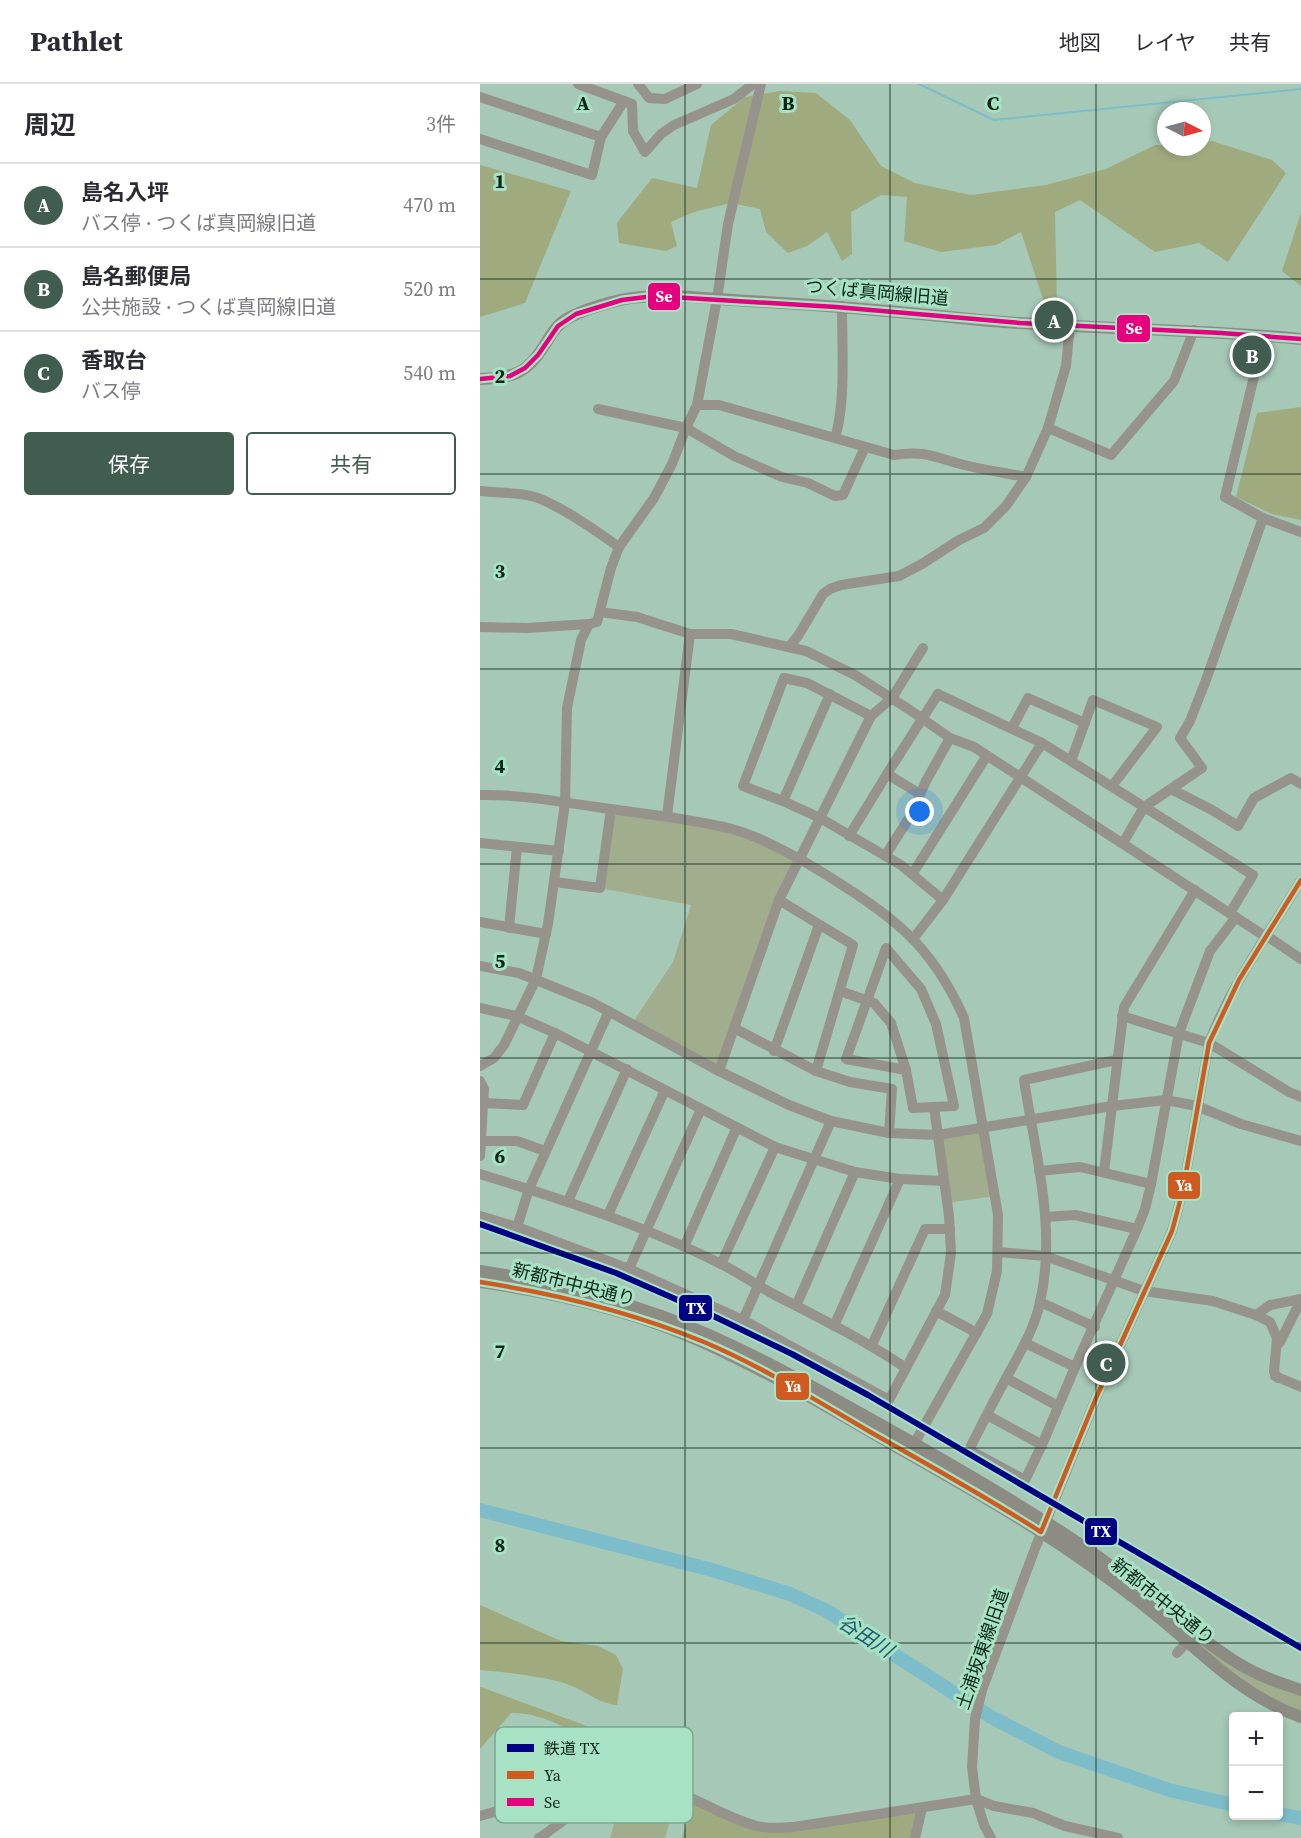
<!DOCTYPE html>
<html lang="ja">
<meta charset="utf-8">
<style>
:root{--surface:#fff;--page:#f7f7f7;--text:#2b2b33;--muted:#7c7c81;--line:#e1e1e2;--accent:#415d50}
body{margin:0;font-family:"Source Serif 4","Noto Sans JP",serif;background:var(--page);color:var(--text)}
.controls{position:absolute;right:18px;bottom:18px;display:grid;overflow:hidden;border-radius:6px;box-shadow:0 3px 9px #0003}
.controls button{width:54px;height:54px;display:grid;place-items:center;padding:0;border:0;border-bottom:2px solid var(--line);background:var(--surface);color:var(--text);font:30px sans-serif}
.compass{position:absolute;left:677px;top:18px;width:54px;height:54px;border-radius:50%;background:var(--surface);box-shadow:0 3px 9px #0003;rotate:96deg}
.you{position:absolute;left:440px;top:728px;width:21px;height:21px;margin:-15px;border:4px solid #fff;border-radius:50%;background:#1a73e8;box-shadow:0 0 0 9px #1a73e833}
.badge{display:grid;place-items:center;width:39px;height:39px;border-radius:50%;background:var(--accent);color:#fff;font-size:20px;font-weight:700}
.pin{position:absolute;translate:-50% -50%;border:3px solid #fff;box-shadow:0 2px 6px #0006}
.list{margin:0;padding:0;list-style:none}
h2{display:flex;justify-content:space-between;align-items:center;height:78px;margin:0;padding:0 24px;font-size:26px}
h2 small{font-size:20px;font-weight:400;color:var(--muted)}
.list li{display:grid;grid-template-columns:39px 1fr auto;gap:18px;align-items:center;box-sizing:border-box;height:84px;padding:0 24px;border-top:2px solid var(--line)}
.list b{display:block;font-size:22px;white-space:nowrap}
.list p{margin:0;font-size:20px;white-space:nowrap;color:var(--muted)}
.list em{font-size:20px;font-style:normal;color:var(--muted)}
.actions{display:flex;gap:12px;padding:18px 24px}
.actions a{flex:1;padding:14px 0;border:2px solid var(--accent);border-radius:6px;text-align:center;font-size:21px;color:var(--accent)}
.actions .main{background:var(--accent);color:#fff}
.map{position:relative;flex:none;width:821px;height:1754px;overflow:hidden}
header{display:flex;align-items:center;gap:36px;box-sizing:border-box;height:84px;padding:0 30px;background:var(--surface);border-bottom:2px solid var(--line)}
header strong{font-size:28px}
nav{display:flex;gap:33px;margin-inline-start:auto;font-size:21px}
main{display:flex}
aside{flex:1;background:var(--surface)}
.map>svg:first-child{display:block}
.green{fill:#a1ad8d}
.forest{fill:#9faa7f}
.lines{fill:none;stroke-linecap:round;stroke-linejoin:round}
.stream{stroke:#7dbdca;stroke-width:2}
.river{stroke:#7dbdca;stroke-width:14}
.minor{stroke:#96938d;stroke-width:10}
.major{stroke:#8c8c85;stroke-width:12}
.bus-1-casing{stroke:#a6e2c3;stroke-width:9}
.bus-2-casing{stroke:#a6e2c3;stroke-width:9}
.bus-1{stroke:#cf5b20;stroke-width:4.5}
.bus-2{stroke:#e5007d;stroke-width:4.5}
.rail-1-casing{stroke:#a6e2c3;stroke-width:10}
.rail-1{stroke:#000084;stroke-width:6}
.grid{fill:none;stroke:#0b2418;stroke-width:1.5;stroke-opacity:0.55}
.labels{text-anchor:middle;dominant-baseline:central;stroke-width:6;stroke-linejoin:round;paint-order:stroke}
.street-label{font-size:18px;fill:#0b2418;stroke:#a6e2c3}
.water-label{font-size:20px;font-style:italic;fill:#1e5c6f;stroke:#a6e2c3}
.key{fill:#a6e2c3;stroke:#78a990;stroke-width:1.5}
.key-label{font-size:16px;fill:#0b2418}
.grid-label{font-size:20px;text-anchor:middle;font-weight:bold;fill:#0b2418;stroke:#a6e2c3;stroke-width:6;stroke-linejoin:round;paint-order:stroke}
.line-badge{stroke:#a6e2c3;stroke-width:2}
.badge-label{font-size:16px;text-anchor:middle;font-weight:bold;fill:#fff}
</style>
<header>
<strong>Pathlet</strong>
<nav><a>地図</a><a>レイヤ</a><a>共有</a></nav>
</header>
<main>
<aside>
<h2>周辺<small>3件</small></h2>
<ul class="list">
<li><span class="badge">A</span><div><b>島名入坪</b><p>バス停 · つくば真岡線旧道</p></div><em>470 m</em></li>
<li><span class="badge">B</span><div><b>島名郵便局</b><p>公共施設 · つくば真岡線旧道</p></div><em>520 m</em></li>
<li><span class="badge">C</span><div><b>香取台</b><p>バス停</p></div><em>540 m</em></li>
</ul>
<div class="actions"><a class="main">保存</a><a>共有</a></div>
</aside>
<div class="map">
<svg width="821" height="1754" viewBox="0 0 821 1754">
<rect width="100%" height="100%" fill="#a6c8b7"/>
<g class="green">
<path d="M131,725L254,746L321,775L299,816L239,987L151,941L193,878L211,821L120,804Z"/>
<path d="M504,1043L515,1112L467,1119L458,1051Z"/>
<path d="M586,1454L691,1535L821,1611V1628L776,1608Z"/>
<path d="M141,1715L192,1730L185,1754H130Z"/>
</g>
<g class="forest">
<path d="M300,7L336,9L370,36L401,82L435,99L491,111L566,101L626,85L675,61L722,63V58L732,57L792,76L806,89L748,178L719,159L675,168L600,116L575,128L577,221H565L541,148L516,161L461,168L424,157L427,113L401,111L371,128L372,170L362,177L347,148L327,162L308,169L286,148L280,125L251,119L214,128L191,138L197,162L186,167L139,159L137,139L172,94L217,104L231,41L265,13Z"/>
<path d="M0,81L91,107L45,219L0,233Z"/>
<path d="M821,129V202L802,187Z"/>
<path d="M821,323V436L792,430L756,413L777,329Z"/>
<path d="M0,1521L81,1557L118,1562L136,1571L143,1585L137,1621C120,1620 109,1609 94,1603C73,1593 24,1588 0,1586Z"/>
<path d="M0,1603H1L120,1647L113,1658C87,1645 61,1628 31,1629L0,1665Z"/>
<path d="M214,1714L257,1735L304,1744L438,1729L430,1754H202Z"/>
</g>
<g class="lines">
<path class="stream" d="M439,0L514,36L821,5"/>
<g class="river">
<path d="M0,1426L232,1486L310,1510L347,1527L511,1633L579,1668L689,1706L754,1721"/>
<path d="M798,1730L821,1734"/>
</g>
<g class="minor">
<path d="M158,0L169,14L185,15L217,0"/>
<path d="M0,13L121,53L144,17L98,0"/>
<path d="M144,17L152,20L153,47L165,68L181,50L194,41L254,15L273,0"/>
<path d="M0,55L112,91L121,53"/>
<path d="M784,251L745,413L783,434L821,448"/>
<path d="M217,321H239L414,371C449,366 454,374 484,381C505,386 525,389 546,393"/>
<path d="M118,325L206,344L254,372L302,393L328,399L355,412L363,411L385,363"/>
<path d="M568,344L631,371L694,297L714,246"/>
<path d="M355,354C366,319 362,260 362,222"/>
<path d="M0,407C16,409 35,408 51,412C76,418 118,448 139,463"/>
<path d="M120,528L157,533L210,550H251L326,567L375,591L430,626L470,654L494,663L786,853"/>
<path d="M0,543L47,544L109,540"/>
<path d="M309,563L318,552L343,510L350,505L361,501L419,492L442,480L479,456L504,444L526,422L546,393L568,344L586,282L590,241"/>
<path d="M391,632L327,599L304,594L263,702L303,717L340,734L421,781L463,816"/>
<path d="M532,644L548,614L605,639"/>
<path d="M591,677L613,616L677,643L632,702"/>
<path d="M407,690L440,710"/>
<path d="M691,705L732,726L758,742L774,714L811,694L821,700"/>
<path d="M0,711C39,710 79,718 117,723C162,730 208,734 252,745C282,753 319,774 345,790C413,833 451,859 484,934L518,1131L517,1187L507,1230L430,1367"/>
<path d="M303,717L350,610"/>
<path d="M187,732L210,550"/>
<path d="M369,752L407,690L458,610L562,659L773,791L750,829"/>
<path d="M0,759L79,767"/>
<path d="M643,759L664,723L722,684L700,654L710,637L726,596L783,434"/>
<path d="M405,772L431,731L446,697L470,654"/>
<path d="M433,789L506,673"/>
<path d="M75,798L120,804L131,725"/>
<path d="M299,816L373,861L336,987"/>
<path d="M0,838L66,850"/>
<path d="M29,844L37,763"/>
<path d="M787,852L821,875"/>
<path d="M433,855L463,816L562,659"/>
<path d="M406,864L441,905L456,940L474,1022L433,1024L426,986L366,975Z"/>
<path d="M0,882L39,889L113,919L239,987L309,1021L351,1037L409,1049L458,1051L632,1022L686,1016L717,1022L761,1040L821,1057"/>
<path d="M360,907L394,919L411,939L426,986"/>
<path d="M0,924L36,932L75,949L295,1063L375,1088L420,1095L464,1097"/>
<path d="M642,932L729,959L809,1008L821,1013"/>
<path d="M254,944L336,987L370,998L412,1005L409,1049"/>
<path d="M294,967L339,841"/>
<path d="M0,982L14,974L24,961L56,895L68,840L85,719L87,624L101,556L109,540L117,538L131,484L139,463L174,414L192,380L206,344L217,321L237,215L248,140L281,0"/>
<path d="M239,987L299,816L391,632L412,614L443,564"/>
<path d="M0,997L4,1005L0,1072"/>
<path d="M3,1019L43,1021L75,949"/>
<path d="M1,1057H37L65,1067"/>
<path d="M624,1088L644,923L715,806"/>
<path d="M0,1090C81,1115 163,1141 239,1179C258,1188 276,1201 295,1211C340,1234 384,1256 426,1284"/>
<path d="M671,1100L699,949L730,867L756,833"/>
<path d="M88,1117L147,985"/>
<path d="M128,1131L185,1006"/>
<path d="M0,1132L37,1143L149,1185L263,1236L409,1316L465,1211L471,1169L469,1132L454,1023"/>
<path d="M566,1133L595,1131L657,1145"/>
<path d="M37,1143L49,1105L129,927"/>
<path d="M204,1163L257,1043"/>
<path d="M519,1168L565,1172L664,1207L733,1217L776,1231L790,1238L797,1254L794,1288L798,1294"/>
<path d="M241,1180L295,1063"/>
<path d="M149,1185L221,1025"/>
<path d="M560,1218L615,1243"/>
<path d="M316,1222L375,1088"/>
<path d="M456,1227L497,1249"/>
<path d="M776,1231L790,1221L821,1215"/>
<path d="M263,1236L351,1037"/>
<path d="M354,1242L420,1095"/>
<path d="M545,1259L595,1283L657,1145L665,1125L671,1100L600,1083L559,1087"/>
<path d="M392,1261L445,1145H470"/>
<path d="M797,1261L800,1258L821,1216"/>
<path d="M795,1292L821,1303"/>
<path d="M526,1294L578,1322"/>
<path d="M507,1331L562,1361L545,1396L489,1366C502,1340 515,1314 529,1289C541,1267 555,1243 560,1218C577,1145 555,1068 544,996L636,976"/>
<path d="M562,1361L595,1283"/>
<path d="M697,1569L707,1558"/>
<path d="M0,1732L38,1721L100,1717L107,1720"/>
<path d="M59,1754C84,1738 108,1713 137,1706C196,1691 226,1729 277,1742C289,1745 301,1744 314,1743L496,1715L514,1722L553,1729L585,1742L638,1754"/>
<path d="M435,1754L442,1724"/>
<path d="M511,1754L504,1741L496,1715L492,1683L495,1635L502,1606L556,1462L616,1314L692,1147L703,1106L729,959C751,901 789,849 821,796"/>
</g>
<g class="major">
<path d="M0,295C32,294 47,290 64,262C69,255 73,246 80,240C94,227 141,214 161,213C197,210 233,215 269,217C346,221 423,228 500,236C607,246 714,244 821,255"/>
<path d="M0,1187C61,1196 123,1211 181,1232C259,1260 331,1302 403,1342C471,1380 539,1419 604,1463C656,1497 700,1542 753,1576C774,1590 797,1598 821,1606"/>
<path d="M0,1198C77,1209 156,1227 227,1260C290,1289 350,1324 410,1359C478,1398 547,1436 611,1482C642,1504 672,1527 701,1552C738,1585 773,1616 821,1633"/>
</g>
<g class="bus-1-casing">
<path id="bus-1" d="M0,1198C77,1210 152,1228 224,1258C283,1283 337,1317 392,1349C449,1381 506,1413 561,1448L616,1314L692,1147L703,1106L729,959L759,896L821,796"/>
</g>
<g class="bus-2-casing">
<path id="bus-2" d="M0,295L30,292L45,284L58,271L78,242L96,230L142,216L174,212L356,223L540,239L741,249L821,255"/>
</g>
<use href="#bus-1" class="bus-1"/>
<use href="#bus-2" class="bus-2"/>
<g class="rail-1-casing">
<path id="rail-1" d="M0,1140L136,1189L225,1228L312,1270L388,1311L821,1564"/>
</g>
<use href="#rail-1" class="rail-1"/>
</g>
<path class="grid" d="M205,0V1754M410,0V1754M616,0V1754M0,195H821M0,390H821M0,585H821M0,780H821M0,974H821M0,1169H821M0,1364H821M0,1559H821"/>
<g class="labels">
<g class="street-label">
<text transform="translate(397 208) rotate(5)">つくば真岡線旧道</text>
<text transform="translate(94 1200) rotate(14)">新都市中央通り</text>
<text transform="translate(683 1517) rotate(39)">新都市中央通り</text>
<text transform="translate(502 1565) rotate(-71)">土浦坂東線旧道</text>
</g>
<g class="water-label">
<text transform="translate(386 1552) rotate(33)">谷田川</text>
</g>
</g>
<rect x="15" y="1643" width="198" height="96" rx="9" class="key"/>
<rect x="27" y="1660" width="27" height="8" fill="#000084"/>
<rect x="27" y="1687" width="27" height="8" fill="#cf5b20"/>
<rect x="27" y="1714" width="27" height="8" fill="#e5007d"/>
<g class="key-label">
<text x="64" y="1670">鉄道 TX</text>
<text x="64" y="1697">Ya</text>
<text x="64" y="1724">Se</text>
</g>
<g class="grid-label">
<text x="103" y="26">A</text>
<text x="308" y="26">B</text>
<text x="513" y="26">C</text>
<text x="20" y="104">1</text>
<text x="20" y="299">2</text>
<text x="20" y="494">3</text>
<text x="20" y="689">4</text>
<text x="20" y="884">5</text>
<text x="20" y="1079">6</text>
<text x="20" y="1274">7</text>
<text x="20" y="1468">8</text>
</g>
<g class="line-badge">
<rect x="167" y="198" width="34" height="29" rx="6" fill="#e5007d"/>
<rect x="636" y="230" width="35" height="29" rx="6" fill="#e5007d"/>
<rect x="687" y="1087" width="34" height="29" rx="6" fill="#cf5b20"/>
<rect x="198" y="1210" width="35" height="28" rx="6" fill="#000084"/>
<rect x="295" y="1288" width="35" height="29" rx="6" fill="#cf5b20"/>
<rect x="604" y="1433" width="34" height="29" rx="6" fill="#000084"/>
</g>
<g class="badge-label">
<text x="184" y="218">Se</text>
<text x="654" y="250">Se</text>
<text x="704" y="1107">Ya</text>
<text x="216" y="1230">TX</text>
<text x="313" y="1308">Ya</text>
<text x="621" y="1453">TX</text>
</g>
</svg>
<div class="controls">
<button>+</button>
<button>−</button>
</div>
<svg class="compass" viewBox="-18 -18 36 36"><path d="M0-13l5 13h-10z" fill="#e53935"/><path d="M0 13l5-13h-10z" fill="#7c7c81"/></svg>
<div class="you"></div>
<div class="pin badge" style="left:574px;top:236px">A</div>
<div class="pin badge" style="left:772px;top:271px">B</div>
<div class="pin badge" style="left:626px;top:1279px">C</div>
</div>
</main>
